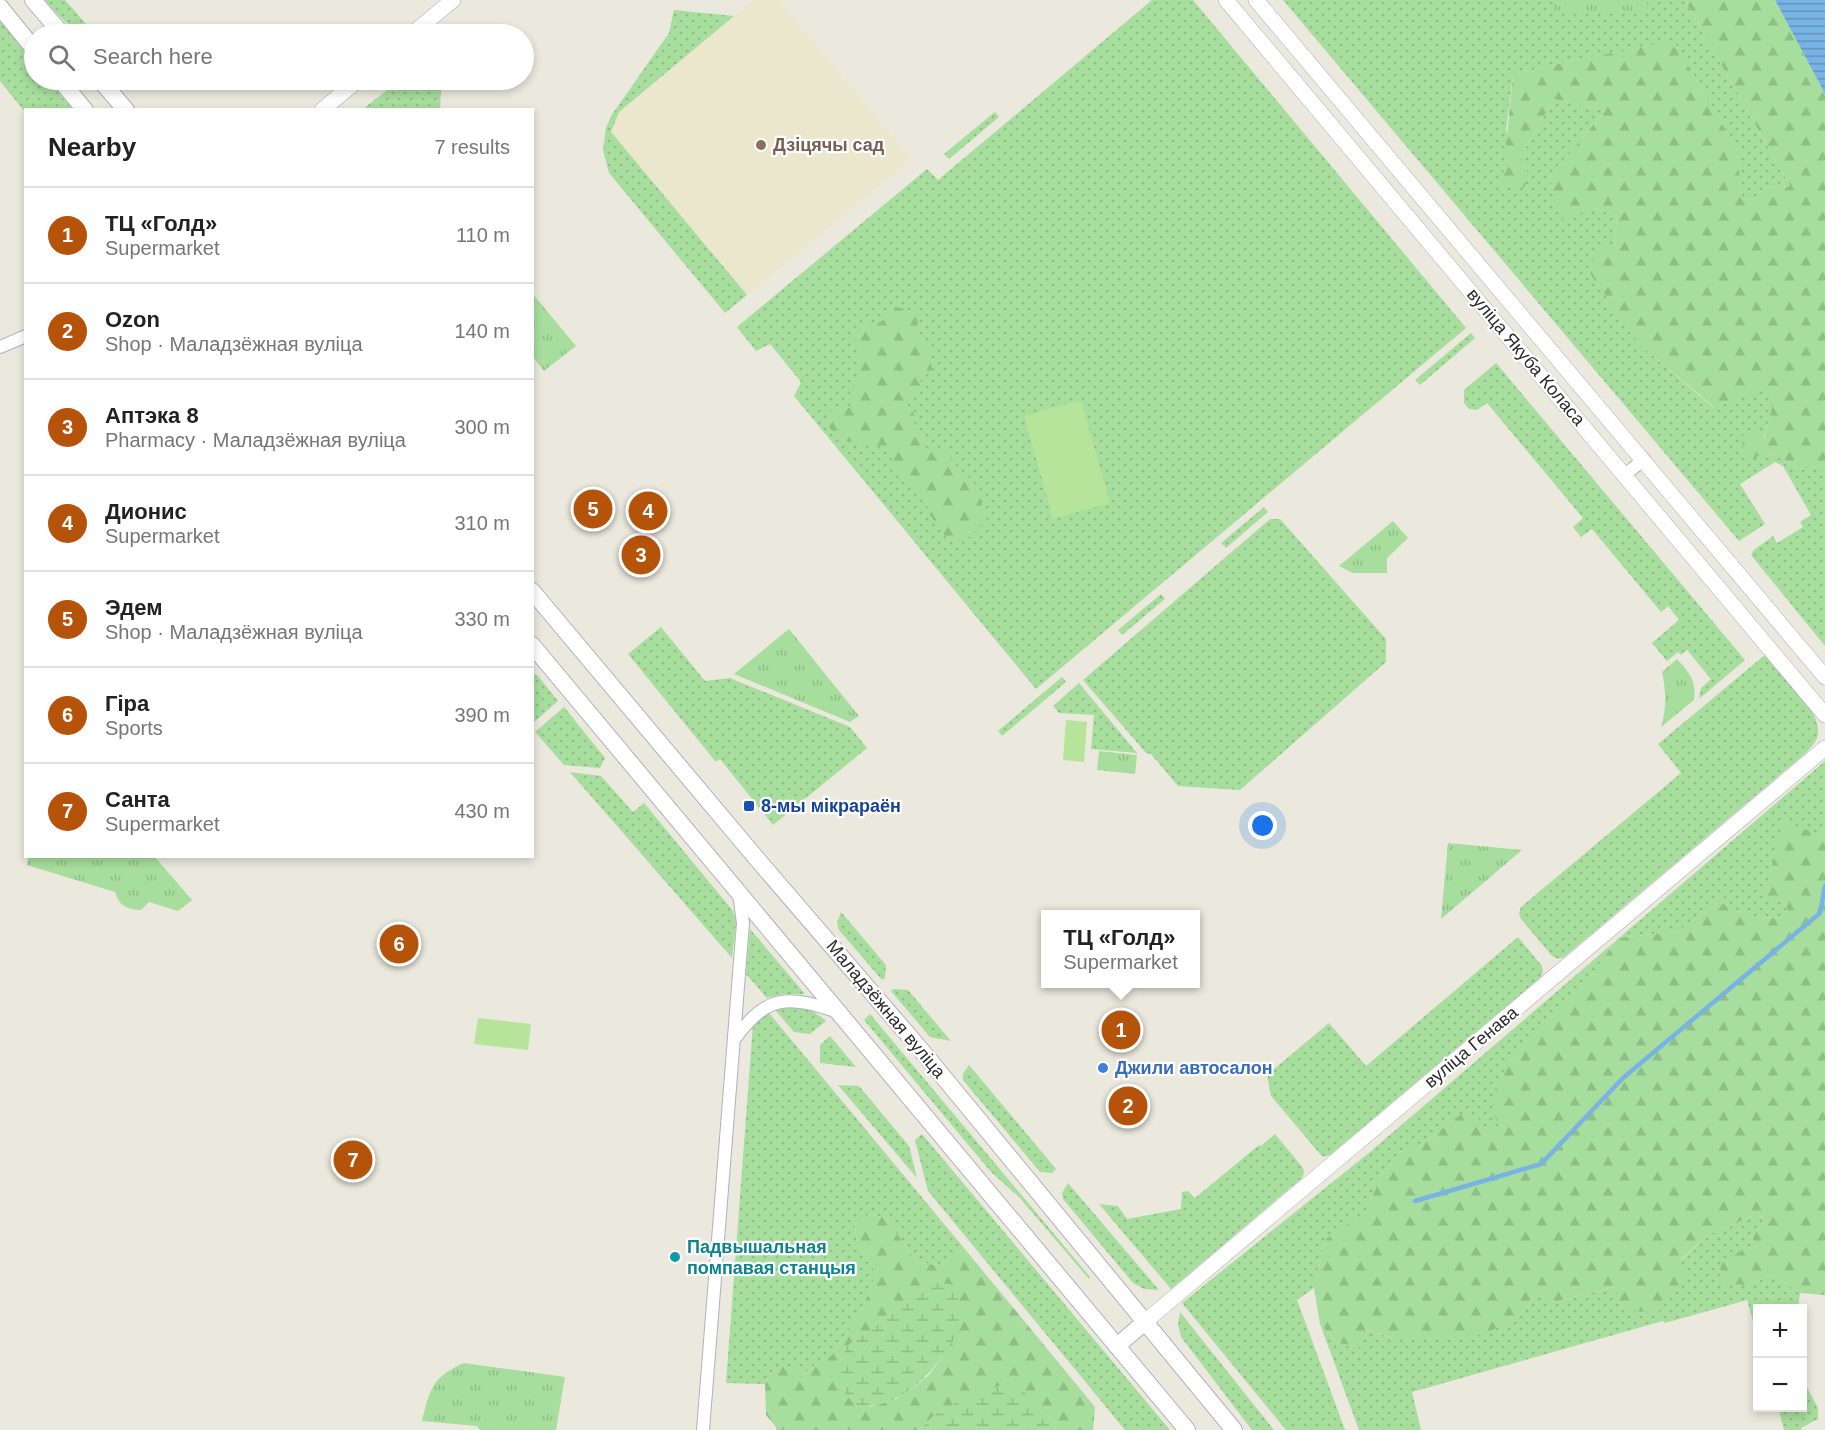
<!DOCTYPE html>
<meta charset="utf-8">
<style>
:root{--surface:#fff;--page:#f2f2f2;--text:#222;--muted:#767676;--line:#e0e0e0;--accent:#b45309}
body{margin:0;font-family:Arial,sans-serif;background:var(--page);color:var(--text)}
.controls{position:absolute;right:18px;bottom:18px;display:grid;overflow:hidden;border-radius:0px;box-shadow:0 3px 9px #0003}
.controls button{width:54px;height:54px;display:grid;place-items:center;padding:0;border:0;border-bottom:2px solid var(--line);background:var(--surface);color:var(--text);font:30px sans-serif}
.you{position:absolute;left:1263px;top:826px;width:21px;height:21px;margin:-15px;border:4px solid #fff;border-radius:50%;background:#1a73e8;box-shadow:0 0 0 9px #1a73e833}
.badge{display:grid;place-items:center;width:39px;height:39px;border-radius:50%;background:var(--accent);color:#fff;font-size:20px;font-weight:700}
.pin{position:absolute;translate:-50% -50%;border:3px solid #fff;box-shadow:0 2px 6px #0006}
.popup{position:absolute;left:1041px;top:910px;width:159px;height:78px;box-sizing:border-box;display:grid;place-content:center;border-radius:0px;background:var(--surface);filter:drop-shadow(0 2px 4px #0005);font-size:20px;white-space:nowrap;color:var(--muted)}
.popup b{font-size:22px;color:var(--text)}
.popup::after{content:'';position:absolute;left:50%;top:100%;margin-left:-12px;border:12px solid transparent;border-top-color:var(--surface)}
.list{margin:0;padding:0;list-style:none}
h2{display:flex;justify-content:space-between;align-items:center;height:78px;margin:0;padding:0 24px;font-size:26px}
h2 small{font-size:20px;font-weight:400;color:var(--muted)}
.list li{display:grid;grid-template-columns:39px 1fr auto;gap:18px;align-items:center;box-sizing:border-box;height:96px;padding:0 24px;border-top:2px solid var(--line)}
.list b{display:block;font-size:22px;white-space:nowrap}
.list p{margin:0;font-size:20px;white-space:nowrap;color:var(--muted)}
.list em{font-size:20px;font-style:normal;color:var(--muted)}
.icon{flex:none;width:33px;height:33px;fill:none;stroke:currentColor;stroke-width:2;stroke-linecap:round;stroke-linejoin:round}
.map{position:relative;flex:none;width:1825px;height:1430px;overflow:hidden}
.search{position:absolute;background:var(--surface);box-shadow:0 3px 9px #0003;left:24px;top:24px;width:510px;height:66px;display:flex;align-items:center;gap:15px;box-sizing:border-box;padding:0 21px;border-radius:33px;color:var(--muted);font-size:22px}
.panel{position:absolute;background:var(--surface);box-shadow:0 3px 9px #0003;left:24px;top:108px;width:510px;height:750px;border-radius:0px}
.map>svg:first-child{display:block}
.education{fill:#ebe7cd}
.grass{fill:url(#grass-dots)}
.forest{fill:url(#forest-firs);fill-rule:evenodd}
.wetland{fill:url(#wetland-marsh)}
.park{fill:url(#park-tufts)}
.pitch{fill:#b6e49a}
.water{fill:url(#water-rules)}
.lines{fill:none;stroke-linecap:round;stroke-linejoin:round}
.stream{stroke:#78b3e5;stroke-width:4.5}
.minor-casing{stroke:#b0b0bc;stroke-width:14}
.tertiary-casing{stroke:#b0b0bc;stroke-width:16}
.secondary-casing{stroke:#b0b0bc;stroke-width:18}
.minor{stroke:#fff;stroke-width:12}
.tertiary{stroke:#fff;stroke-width:15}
.secondary{stroke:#fff;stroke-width:16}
.education-dot{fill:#8d6e63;stroke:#fff;stroke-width:2}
.transit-dot{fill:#1a4fb4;stroke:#fff;stroke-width:2}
.shop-dot{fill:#3f7fe0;stroke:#fff;stroke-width:2}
.culture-dot{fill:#0f9aa8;stroke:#fff;stroke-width:2}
.labels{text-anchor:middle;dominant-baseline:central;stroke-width:4.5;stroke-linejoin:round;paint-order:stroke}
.education-label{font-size:18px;font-weight:bold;fill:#785e54;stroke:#fff;text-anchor:start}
.street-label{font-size:18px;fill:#2a2a2a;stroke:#fff}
.transit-label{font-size:18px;font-weight:bold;fill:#164399;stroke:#fff;text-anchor:start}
.shop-label{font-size:18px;font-weight:bold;fill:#366cbe;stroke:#fff;text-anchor:start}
.culture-label{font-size:18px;font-weight:bold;fill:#0d838f;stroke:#fff;text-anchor:start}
</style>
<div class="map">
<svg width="1825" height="1430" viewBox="0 0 1825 1430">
<defs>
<pattern id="grass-dots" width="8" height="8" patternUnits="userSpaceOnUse" patternTransform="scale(1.5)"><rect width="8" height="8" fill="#a7dd9d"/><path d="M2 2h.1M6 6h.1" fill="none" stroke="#90be87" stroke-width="1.8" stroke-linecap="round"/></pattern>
<pattern id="forest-firs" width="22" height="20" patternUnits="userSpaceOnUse" patternTransform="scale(1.5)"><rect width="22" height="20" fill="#a7dd9d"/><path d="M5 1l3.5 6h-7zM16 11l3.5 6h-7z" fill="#90be87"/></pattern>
<pattern id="wetland-marsh" width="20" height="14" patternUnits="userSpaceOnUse" patternTransform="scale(1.5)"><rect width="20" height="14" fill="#a7dd9d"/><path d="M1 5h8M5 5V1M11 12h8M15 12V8" fill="none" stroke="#90be87"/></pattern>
<pattern id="park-tufts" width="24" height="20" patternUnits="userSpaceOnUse" patternTransform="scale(1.5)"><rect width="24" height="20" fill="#a7dd9d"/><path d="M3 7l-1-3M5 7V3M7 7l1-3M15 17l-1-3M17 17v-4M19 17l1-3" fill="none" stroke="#90be87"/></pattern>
<pattern id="water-rules" width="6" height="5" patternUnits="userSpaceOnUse" patternTransform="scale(1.5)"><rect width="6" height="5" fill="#78b3e5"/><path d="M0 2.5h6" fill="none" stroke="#6392ba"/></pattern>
</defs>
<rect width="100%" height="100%" fill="#ebe8dd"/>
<path class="education" d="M754,0H778L911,159L747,295L610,132L619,112Z"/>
<g class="grass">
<path d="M45,0H65L95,34C74,35 58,15 45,0Z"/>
<path d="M1152,0H1193L1466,328L1036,689L794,396L801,382L770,344L756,351L737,327L927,169L938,180Z"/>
<path d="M1283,0H1687L1688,6L1790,186L1764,188L1753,200L1742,198L1737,150L1674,42L1575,60L1513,75L1506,131L1528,174L1521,156L1554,99L1605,111L1549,177L1563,222L1591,207L1617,216L1615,248L1638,343L1713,407L1761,389L1776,396L1763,439L1762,453L1777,456L1800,469L1825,466V646L1751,555L1754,550L1773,536L1777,543L1803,527L1800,522L1811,515L1783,466L1775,462L1740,484L1765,524L1739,541Z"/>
<path d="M674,10L734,16L619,112L611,132L747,295L725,313L609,173L603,150L606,128L611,116L669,33Z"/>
<path d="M0,20L34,62V80H48L72,109L26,110L25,112L0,81Z"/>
<path d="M400,80H451V89H441L440,109H363Z"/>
<path d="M995,112L999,117L949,159L944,154Z"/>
<path d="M1471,333L1475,338L1420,385L1415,380Z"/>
<path d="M1496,363L1745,660L1699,699L1701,688L1711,679L1687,650L1681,655L1678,652L1667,661L1652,643L1679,620L1668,606L1661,612L1592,529L1581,537L1573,527L1583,518L1487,403L1477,410L1469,409L1464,403V390Z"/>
<path d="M1264,507L1268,512L1226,548L1221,543Z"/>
<path d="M1270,519H1280L1386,639V662L1240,790L1178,786L1151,754L1146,753L1083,680Z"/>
<path d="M1161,594L1165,599L1122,635L1118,630Z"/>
<path d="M661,627L705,681L730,678L850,727L867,748L773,825L720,759L716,762L628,654Z"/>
<path d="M1766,654C1780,671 1820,708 1818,732C1818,740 1812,746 1807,752L1564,957L1558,959L1552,956L1521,919L1519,913L1521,907L1681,773L1658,744Z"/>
<path d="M533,673L538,676L558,701L533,723Z"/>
<path d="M1062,677L1066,682L1002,736L998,731Z"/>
<path d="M1079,683L1137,753L1091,749L1094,715L1059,713L1053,706Z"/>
<path d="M564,707L605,758L600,768L564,765L535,732Z"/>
<path d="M1825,761V827L1764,900L1785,902L1791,917L1754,918L1719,902L1678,931L1618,938L1579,992L1510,1059L1500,1128L1481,1134L1461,1114L1420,1146L1400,1152L1379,1178L1368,1210L1326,1239L1314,1288L1297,1300L1345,1430H1286L1182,1303L1370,1152Z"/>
<path d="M570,772L601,776L633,812L644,803L733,911L736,922L732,958Z"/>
<path d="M841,912L886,965L885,978L882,980L839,930L837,923Z"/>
<path d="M750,929L805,994H783L767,998L746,974Z"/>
<path d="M1518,937L1542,966L1543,972L1541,977L1330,1155L1324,1157L1320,1154L1271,1096L1267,1075L1329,1023L1366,1066Z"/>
<path d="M894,989L908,990L951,1041L930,1037L891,991Z"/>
<path d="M788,1007C804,1008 814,1010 826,1021L810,1034L794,1032L775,1010Z"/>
<path d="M769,1013L964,1248L942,1266L917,1262L886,1218L869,1214L855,1225L857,1244L876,1273L862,1310L832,1355L803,1374L775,1367L765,1384L726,1383L753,1024Z"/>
<path d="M870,1014L1090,1277L1089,1279L1020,1198L991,1172L864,1020Z"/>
<path d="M830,1036L856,1067L820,1063V1045Z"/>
<path d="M969,1065L1056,1169L1052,1173L1040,1172L963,1080V1074Z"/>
<path d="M838,1085L859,1086L909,1146L917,1178Z"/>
<path d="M922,1134L1170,1430H1125L928,1191L915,1140Z"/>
<path d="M1275,1134L1303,1168L1304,1173L1302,1178L1171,1289L1099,1204L1118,1206L1127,1219L1181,1209L1182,1192L1188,1191L1195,1198L1259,1145L1261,1146Z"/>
<path d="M1068,1183L1159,1290L1144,1289L1133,1283L1063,1199L1062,1193Z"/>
<path d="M1753,1215L1764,1217L1761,1226L1752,1237L1758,1250L1747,1285L1773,1275L1800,1293L1798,1308H1758L1757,1335L1747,1300L1665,1323L1663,1321L1412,1392L1421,1430H1359L1320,1324L1338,1343L1361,1347L1364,1329L1393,1338L1516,1318L1536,1294L1554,1302L1615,1287L1681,1260L1709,1234L1733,1225Z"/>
<path d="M1180,1312L1274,1430H1252L1181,1337L1178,1325Z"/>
<path d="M1803,1380L1818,1408V1419L1801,1428V1430H1784L1778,1408H1802Z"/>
</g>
<g class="forest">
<path d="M1687,0H1775L1825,94V466L1800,469L1777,456L1763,453L1754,459L1743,449L1742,436L1748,431L1764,438L1775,396L1761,389L1714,407L1638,343L1589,272L1597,248H1615L1617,216L1591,207L1563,223L1549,177L1605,111L1554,99L1521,156L1528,174L1524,188L1502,185L1513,75L1575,60L1674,41L1737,150L1742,198L1753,200L1764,188L1790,186L1688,6Z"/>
<path d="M892,306L916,312L920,340L928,343L932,371L921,378L920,394L909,400L907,410L914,413L915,431L924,436L926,451L943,448L962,473L974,481L987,519L970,537L948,540L928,512L926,499L909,478L903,479L885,447L841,440L825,423L832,408H854L849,394C861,371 861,354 851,330C865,322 873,327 885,319V312Z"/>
<path d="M1783,822L1819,834L1825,827V1295L1800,1293L1773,1275L1747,1285L1719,1283L1721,1264L1742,1250H1758L1752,1237L1761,1226L1764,1217L1753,1215L1733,1225L1709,1234L1681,1259L1685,1278L1658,1312L1624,1311L1614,1287L1554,1302L1536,1294L1516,1318L1482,1335L1393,1338L1365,1329L1361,1347L1338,1343L1320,1324L1314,1288L1326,1239L1368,1210L1379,1178L1400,1152L1420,1146L1461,1114L1479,1118L1481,1134L1499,1128L1492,1108L1496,1087L1510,1059L1579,992L1618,938L1678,931L1719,902L1754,918L1790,917L1785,902L1763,901Z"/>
<path d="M869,1214L886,1218L917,1262L942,1266L964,1248L1095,1407L1093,1430H1054L1056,1421L1029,1405L1022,1387L942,1409L918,1430H776V1427L766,1415L765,1384L775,1367H793L803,1374L832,1355L862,1310L876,1273L857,1244L855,1225ZM940,1283L943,1356L929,1375L914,1387L896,1399L870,1407L839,1363L847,1346Z"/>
</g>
<g class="wetland">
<path d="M926,1283L951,1284C960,1298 963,1312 959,1328C958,1335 952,1342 948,1348C928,1379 896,1410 856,1406L844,1392L840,1379L839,1363L847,1346L899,1310L915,1289Z"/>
<path d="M1006,1383L1022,1386L1030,1405L1056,1421L1054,1430H918L942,1409Z"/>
</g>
<g class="park">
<path d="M1554,0H1647V14L1553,12Z"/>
<path d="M532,293L576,346L544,371L533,357Z"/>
<path d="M1393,521L1408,538L1387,558V573H1353L1339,566Z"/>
<path d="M789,629L859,716L850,722L734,674Z"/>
<path d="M1677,659C1689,672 1697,681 1694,700L1661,727C1667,708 1666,691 1662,672Z"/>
<path d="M1099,751L1137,755L1135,774L1097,770Z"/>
<path d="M1448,843L1522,850L1441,919Z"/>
<path d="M28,857H155L192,900L178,911L149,902L141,910C128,910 118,905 115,892L27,865Z"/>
<path d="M464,1363L565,1377L556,1430H480L477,1426L422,1421C430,1389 432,1377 464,1363Z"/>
</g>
<g class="pitch">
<path d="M1081,400L1110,503L1053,519L1024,416Z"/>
<path d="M1066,720L1087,722L1084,762L1063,760Z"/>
<path d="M478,1018L531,1024L528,1050L474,1044Z"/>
</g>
<path class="water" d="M1775,0H1825V94Z"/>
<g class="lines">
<path class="stream" d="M1415,1201L1541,1164L1623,1078L1820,913L1825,886"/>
<g class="minor-casing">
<g id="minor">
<path d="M0,347L26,336"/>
<path d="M1625,475L1644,459"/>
<path d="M736,1037C769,993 789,996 838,1012"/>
<path d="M703,1430L743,923L739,894"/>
</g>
</g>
<g class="tertiary-casing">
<g id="tertiary">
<path d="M1226,0L1825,715"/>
<path d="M1256,0L1825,677"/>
<path d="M412,34L453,0"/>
<path d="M322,110L358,80"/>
<path d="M1146,1321L1825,748"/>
</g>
</g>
<g class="secondary-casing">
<g id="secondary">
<path d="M33,0L62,34"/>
<path d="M0,7L34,49"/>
<path d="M60,80L85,110"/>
<path d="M100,80L126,110"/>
<path d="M532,591L757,859L922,1051L1234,1430"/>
<path d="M532,645L1187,1430"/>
<path d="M1117,1346L1146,1321"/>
</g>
</g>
<use href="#minor" class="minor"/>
<use href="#tertiary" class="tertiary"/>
<use href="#secondary" class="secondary"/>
</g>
<circle class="education-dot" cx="761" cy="145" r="6"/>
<rect class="transit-dot" x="743" y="800" width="12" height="12" rx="3"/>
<circle class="shop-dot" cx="1103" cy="1068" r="6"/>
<circle class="culture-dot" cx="675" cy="1257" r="6"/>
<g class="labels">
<g class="education-label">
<text x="773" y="145">Дзіцячы сад</text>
</g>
<g class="street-label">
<text transform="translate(1526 357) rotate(50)">вуліца Якуба Коласа</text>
<text transform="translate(886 1009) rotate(50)">Маладзёжная вуліца</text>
<text transform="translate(1471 1047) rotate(-40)">вуліца Генава</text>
</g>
<g class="transit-label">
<text x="761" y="806">8-мы мікрараён</text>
</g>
<g class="shop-label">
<text x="1115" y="1068">Джили автосалон</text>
</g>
<g class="culture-label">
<text x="687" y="1247">Падвышальная<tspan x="687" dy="21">помпавая станцыя</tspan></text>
</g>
</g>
</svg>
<div class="controls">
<button>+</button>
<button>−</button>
</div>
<div class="you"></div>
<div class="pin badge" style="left:1121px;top:1030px">1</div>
<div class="popup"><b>ТЦ «Голд»</b>Supermarket</div>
<div class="pin badge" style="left:1128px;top:1106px">2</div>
<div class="pin badge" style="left:641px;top:555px">3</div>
<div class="pin badge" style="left:648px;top:511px">4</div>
<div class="pin badge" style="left:593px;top:509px">5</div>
<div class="pin badge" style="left:399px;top:944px">6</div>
<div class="pin badge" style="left:353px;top:1160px">7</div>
<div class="search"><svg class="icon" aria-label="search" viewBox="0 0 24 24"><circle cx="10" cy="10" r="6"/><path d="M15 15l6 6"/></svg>Search here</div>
<section class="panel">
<h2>Nearby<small>7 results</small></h2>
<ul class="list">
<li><span class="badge">1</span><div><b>ТЦ «Голд»</b><p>Supermarket</p></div><em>110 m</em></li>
<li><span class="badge">2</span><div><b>Ozon</b><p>Shop · Маладзёжная вуліца</p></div><em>140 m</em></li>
<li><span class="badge">3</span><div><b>Аптэка 8</b><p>Pharmacy · Маладзёжная вуліца</p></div><em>300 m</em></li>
<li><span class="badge">4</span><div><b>Дионис</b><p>Supermarket</p></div><em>310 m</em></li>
<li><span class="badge">5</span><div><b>Эдем</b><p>Shop · Маладзёжная вуліца</p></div><em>330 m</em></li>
<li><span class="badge">6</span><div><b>Гіра</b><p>Sports</p></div><em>390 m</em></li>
<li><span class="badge">7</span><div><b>Санта</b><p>Supermarket</p></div><em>430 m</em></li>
</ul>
</section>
</div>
